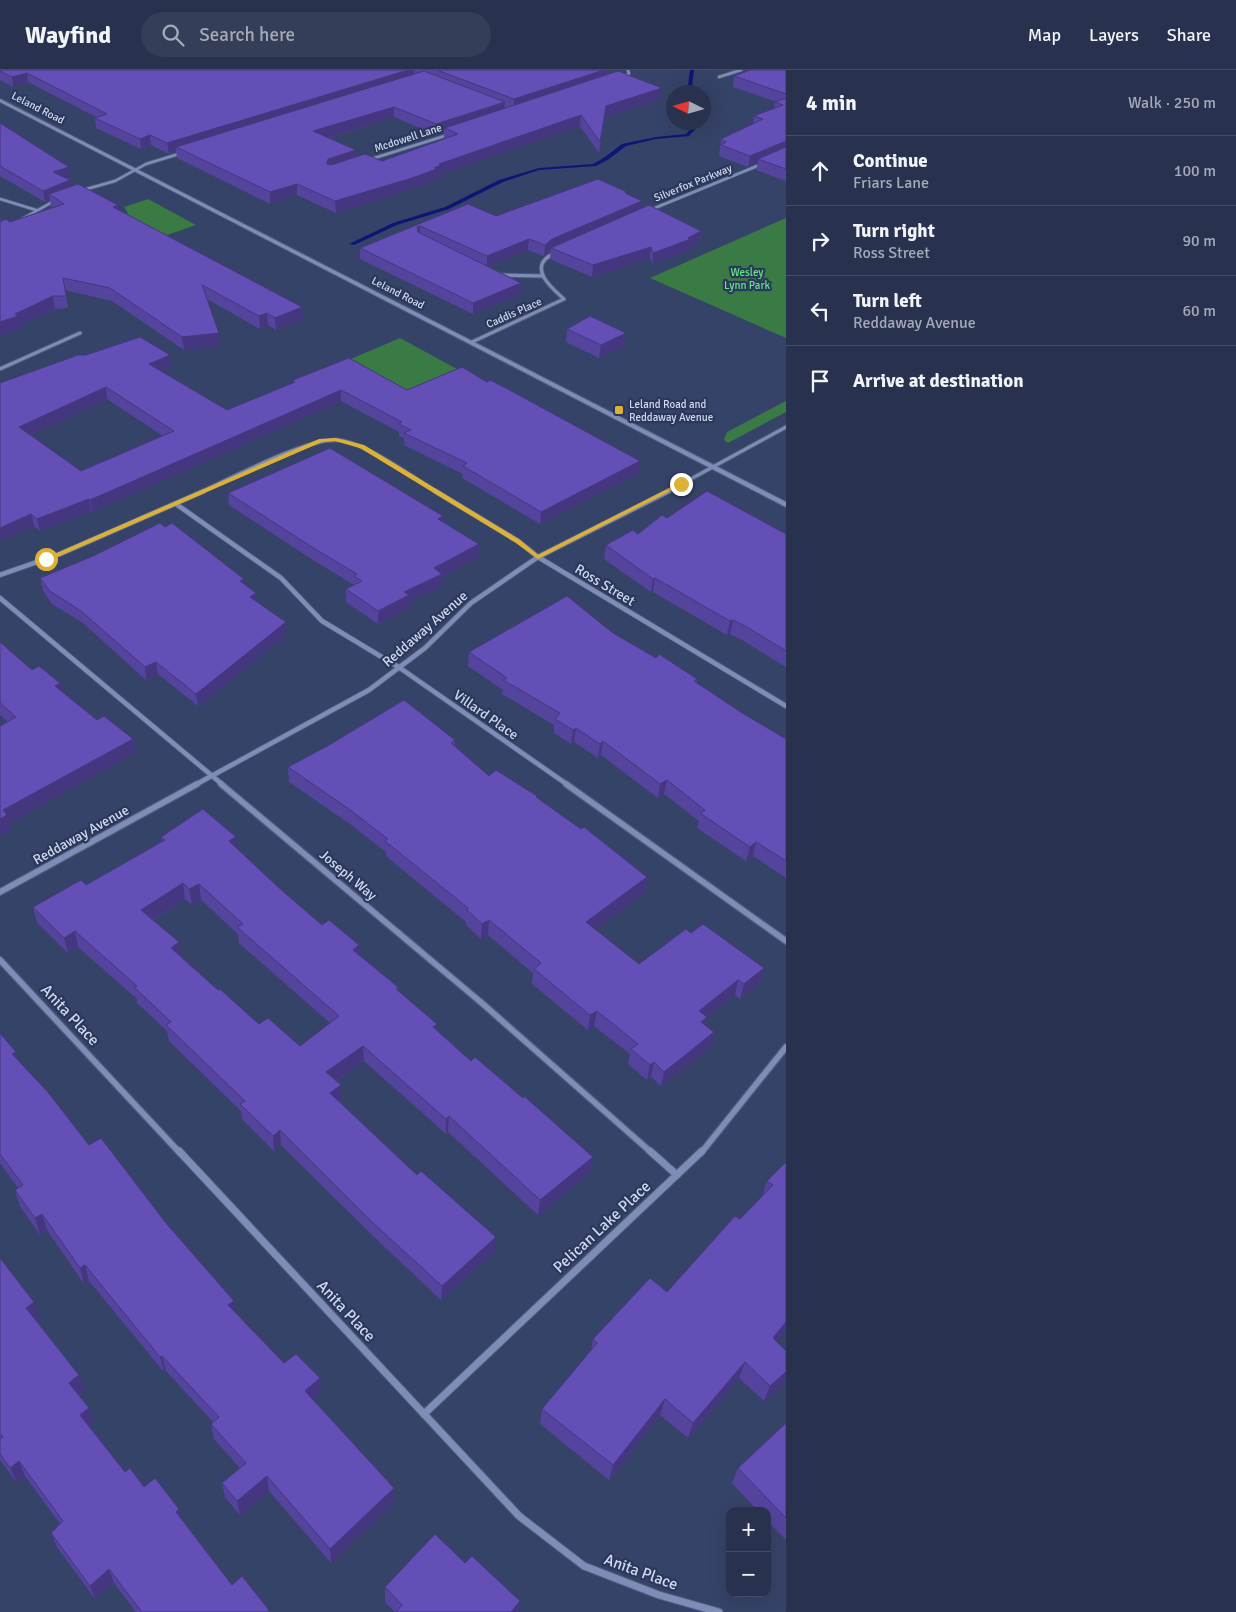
<!DOCTYPE html>
<meta charset="utf-8">
<style>
:root{--surface:#28324e;--page:#343e58;--text:#f1f3f6;--muted:#a5aab6;--line:#444d66}
body{margin:0;font-family:Signika,sans-serif;background:var(--page);color:var(--text)}
.controls{position:absolute;right:15px;bottom:15px;display:grid;overflow:hidden;border-radius:10px;box-shadow:0 5px 20px #0002}
.controls button{width:45px;height:45px;display:grid;place-items:center;padding:0;border:0;border-bottom:1px solid var(--line);background:var(--surface);color:var(--text);font:25px sans-serif}
.compass{position:absolute;left:666px;top:15px;width:45px;height:45px;border-radius:50%;background:var(--surface);box-shadow:0 5px 20px #0002;rotate:275deg}
.stop{position:absolute;width:15px;height:15px;margin:-11px;border:4px solid #ddb133;border-radius:50%;background:#fff}
.stop.end{background:#ddb133;border-color:#fff;box-shadow:0 1px 5px #0008}
.list{margin:0;padding:0;list-style:none}
h2{display:flex;justify-content:space-between;align-items:center;height:65px;margin:0;padding:0 20px;font-size:21px}
h2 small{font-size:16px;font-weight:400;color:var(--muted)}
.list li{display:grid;grid-template-columns:32px 1fr auto;gap:15px;align-items:center;box-sizing:border-box;height:70px;padding:0 20px;border-top:1px solid var(--line)}
.list b{display:block;font-size:19px;white-space:nowrap}
.list p{margin:0;font-size:16px;white-space:nowrap;color:var(--muted)}
.list em{font-size:16px;font-style:normal;color:var(--muted)}
.icon{flex:none;width:28px;height:28px;fill:none;stroke:currentColor;stroke-width:2;stroke-linecap:round;stroke-linejoin:round}
.map{position:relative;flex:none;width:786px;height:1542px;overflow:hidden}
header{display:flex;align-items:center;gap:30px;box-sizing:border-box;height:70px;padding:0 25px;background:var(--surface);border-bottom:1px solid var(--line)}
header strong{font-size:24px}
nav{display:flex;gap:28px;margin-inline-start:auto;font-size:18px}
.search{width:350px;height:45px;background:var(--page);display:flex;align-items:center;gap:12px;box-sizing:border-box;padding:0 18px;border-radius:28px;color:var(--muted);font-size:19px}
main{display:flex}
aside{flex:1;background:var(--surface)}
.map>svg:first-child{display:block}
.green{fill:#397a45}
.lines{fill:none;stroke-linecap:round;stroke-linejoin:round}
.stream{fill:#0e1575;fill-rule:evenodd}
.minor-far4-casing{stroke:#525e7c;stroke-width:4}
.minor-far3-casing{stroke:#525e7c;stroke-width:5}
.minor-far2-casing{stroke:#525e7c;stroke-width:6}
.minor-far1-casing{stroke:#525e7c;stroke-width:8}
.minor-casing{stroke:#525e7c;stroke-width:9}
.tertiary-casing{stroke:#525e7c;stroke-width:2}
.minor-far4{stroke:#7d8db7;stroke-width:2.5}
.minor-far3{stroke:#7d8db7;stroke-width:3}
.minor-far2{stroke:#7d8db7;stroke-width:4.5}
.minor-far1{stroke:#7d8db7;stroke-width:5.5}
.minor{stroke:#7d8db7;stroke-width:7}
.tertiary{fill:#7d8db7;fill-rule:evenodd}
.wall{fill:#55449d;fill-rule:evenodd}
.shaded-wall{fill:#45377f}
.building{fill:#634fb6;stroke:#45377f;fill-rule:evenodd}
.route{fill:#ddb133}
.poi-dot{fill:#ddb133;stroke:#2b385c;stroke-width:2}
.labels{text-anchor:middle;dominant-baseline:central;stroke-width:4.5;stroke-linejoin:round;paint-order:stroke}
.far-street-label{font-size:11px;fill:#cfd8ee;stroke:#2b385c}
.far-park-label{font-size:11px;fill:#62e87f;stroke:#2b385c}
.far-poi-label{font-size:11px;fill:#cfd8ee;stroke:#2b385c;text-anchor:start}
.street-label{font-size:14px;fill:#cfd8ee;stroke:#2b385c}
.near-street-label{font-size:16px;fill:#cfd8ee;stroke:#2b385c}
</style>
<header>
<strong>Wayfind</strong>
<div class="search"><svg class="icon" aria-label="search" viewBox="0 0 24 24"><circle cx="10" cy="10" r="6"/><path d="M15 15l6 6"/></svg>Search here</div>
<nav><a>Map</a><a>Layers</a><a>Share</a></nav>
</header>
<main>
<div class="map">
<svg width="786" height="1542" viewBox="0 0 786 1542">
<rect width="100%" height="100%" fill="#364368"/>
<g class="green">
<path d="M148,129L196,155L124,180L120,150L128,143L124,137Z"/>
<path d="M786,148V268L650,208Z"/>
<path d="M400,268L466,304L404,331L339,294Z"/>
<path d="M786,331V342L728,373L724,370L727,362Z"/>
</g>
<g class="lines">
<g class="stream">
<path d="M690,0H694L692,16L694,22H690L688,16Z"/>
<path d="M697,52H702L689,66L656,69L626,76L609,89L596,96L539,100L503,112L449,139L397,155L354,175L349,174L393,153L445,137L499,110L539,98L593,94L605,87L622,74L656,67L686,64Z"/>
</g>
<g class="minor-far4-casing">
<g id="minor-far4">
<path d="M622,7L629,4L628,0"/>
<path d="M719,7L741,0"/>
<path d="M368,90L451,64"/>
<path d="M83,120L115,111L146,94L182,83"/>
<path d="M0,129L36,140"/>
<path d="M650,140L762,94"/>
<path d="M22,149L56,130"/>
<path d="M547,188L555,182"/>
</g>
</g>
<g class="minor-far3-casing">
<g id="minor-far3">
<path d="M501,205L543,206"/>
<path d="M472,272L564,229C553,219 529,200 549,186"/>
<path d="M0,299L80,263"/>
<path d="M201,422C232,408 305,369 336,370C364,371 412,407 437,422"/>
<path d="M667,422L786,357"/>
</g>
</g>
<g class="minor-far2-casing">
<g id="minor-far2">
<path d="M435,421L518,471L538,487L786,636"/>
<path d="M176,434L281,508L322,551L400,598L568,715"/>
<path d="M0,505L60,484L204,421"/>
<path d="M0,528L223,715"/>
<path d="M195,715L369,620L425,578L471,533L538,487L669,421"/>
</g>
</g>
<g class="minor-far1-casing">
<g id="minor-far1">
<path d="M221,714L483,934L652,1083"/>
<path d="M566,714L786,871"/>
<path d="M0,822L197,714"/>
<path d="M0,890L180,1083"/>
<path d="M701,1083L786,977"/>
</g>
</g>
<g class="minor-casing">
<g id="minor">
<path d="M179,1081L519,1446L584,1496L659,1525L719,1542"/>
<path d="M650,1081L677,1105"/>
<path d="M424,1344L702,1081"/>
</g>
</g>
<g class="tertiary-casing">
<path id="tertiary" d="M0,29L786,432V437L0,32Z"/>
</g>
<use href="#minor-far4" class="minor-far4"/>
<use href="#minor-far3" class="minor-far3"/>
<use href="#minor-far2" class="minor-far2"/>
<use href="#minor-far1" class="minor-far1"/>
<use href="#minor" class="minor"/>
<use href="#tertiary" class="tertiary"/>
</g>
<g class="wall">
<path d="M0,0H608V5L662,18L661,29L605,47L599,83L580,56L441,104V106L436,108V110L412,119L336,143L297,125L270,134L177,88L176,81L169,84L151,75L141,79L96,58L95,48L96,47L28,12L13,17L0,10ZM394,47L436,65L444,62V69L382,91L356,87V80L328,68Z"/>
<path d="M786,0V111L756,100L758,93L748,97L719,86L721,69L753,54L754,46L774,38L775,32H777L733,17L734,6Z"/>
<path d="M0,53L71,108L68,109L70,110L71,117L119,140L303,249L276,260L268,255L260,259L207,229L220,276L184,280L112,231L65,220L68,238L55,239L20,255L21,259L0,265V148L1,151L10,152L53,137L51,136L50,130L45,132L0,106Z"/>
<path d="M627,124L641,138L701,161L700,173L690,177V180L652,194L650,188L592,207L550,189L551,180L544,186L528,180L488,196L521,213L520,224L473,244L360,189V178L468,134L496,146Z"/>
<path d="M567,259L626,263L625,276L599,288L566,272Z"/>
<path d="M170,285L171,297L161,301L227,340L293,313V310L407,320L639,403L540,454L462,408L463,404L404,375V368L399,366V362L341,331L92,442L91,441L40,461L34,456L0,313ZM107,329L163,366L81,401L30,365Z"/>
<path d="M228,423L443,452L479,486L442,507L441,516L409,532V538L378,554L346,532V519L354,515L313,490L229,435Z"/>
<path d="M667,448L786,464V597L744,571L730,564L727,565L653,522H651L604,489L606,475L638,464Z"/>
<path d="M40,508L244,514L256,523V532L286,552V565L198,636L158,604L146,610L83,553L52,534L43,521Z"/>
<path d="M613,563L656,588L697,609V613L739,641L786,669V808L753,786L746,791L697,758L699,751L664,724L658,728L601,685L598,688L574,672L571,674L554,663V655L502,624L503,620L468,596L469,582Z"/>
<path d="M0,572L32,600L60,613L62,622L97,650L133,669L135,683L9,753L11,760L0,765L8,652L0,645Z"/>
<path d="M455,670V676L489,706L537,728L647,807L645,822L595,859L639,894L691,863L764,898L760,913L740,929L735,925L706,947L705,955L714,962L710,977L661,1016L651,1007L647,1010L628,994L630,984L594,956L588,960L532,914L533,903L488,865L481,869L466,855V852L386,786V782L350,754L289,712L288,697Z"/>
<path d="M161,767L237,779L278,817L322,855L359,875V885L398,917V921L437,960L471,991L593,1087L590,1102L538,1145L448,1062L446,1064L364,991L336,1011L341,1031L340,1032L495,1181L441,1230L373,1166L281,1075L274,1081L242,1049L241,1041L169,971L167,961L137,933V929L78,877L68,883L37,853L33,837L86,815L162,771ZM185,829L192,835L201,830L238,864L239,873L330,953L300,976L259,954L218,920L182,887L153,850Z"/>
<path d="M0,963L18,990L89,1075L236,1243L284,1293L321,1323L313,1330L394,1418V1432L331,1493L269,1421L240,1445L225,1427L222,1413L240,1398L214,1369L211,1354L213,1352L166,1301L164,1302L89,1211L84,1214L47,1160L40,1165L20,1136L15,1120L18,1118L0,1093Z"/>
<path d="M786,1092L777,1272L786,1281L764,1331L739,1308L688,1368L660,1345L609,1410L540,1354L542,1339L591,1281L593,1269L667,1222L762,1127L767,1111Z"/>
<path d="M0,1188L34,1232L39,1248L36,1250L79,1305L84,1321L79,1325L93,1353L89,1356L125,1402L144,1417L182,1449L232,1515L270,1542H136L114,1513L95,1529L57,1477L51,1463L60,1454L25,1406L17,1413L0,1390Z"/>
<path d="M786,1353V1470L767,1451V1441H758L732,1413L738,1398Z"/>
<path d="M465,1493L518,1542H395L385,1532V1517Z"/>
</g>
<g class="shaded-wall">
<path d="M408,0H414V8L176,77V81L169,84L167,73Z"/>
<path d="M604,0H608L607,8L514,39V29Z"/>
<path d="M27,3L28,12L13,17L12,7Z"/>
<path d="M662,18L661,29L605,47L599,83L606,36Z"/>
<path d="M505,32L504,42L445,58L444,62L436,65V54Z"/>
<path d="M394,37V47L314,72L313,61Z"/>
<path d="M581,45L580,56L441,104V106L436,108V110L412,119L336,143L335,131L434,98L439,94Z"/>
<path d="M150,65L151,75L141,79L140,69Z"/>
<path d="M786,71V81L758,89V93L748,97L750,86Z"/>
<path d="M356,80V91L329,100L327,94L328,89Z"/>
<path d="M69,97L71,108L55,113L53,102Z"/>
<path d="M70,110L72,122L49,124L50,130L45,132L43,121Z"/>
<path d="M297,114V125L270,134V122Z"/>
<path d="M642,131L641,142L551,178V180L544,186L545,175L552,169Z"/>
<path d="M118,135L120,146L113,137Z"/>
<path d="M420,156V167L416,168L417,157Z"/>
<path d="M701,161L700,173L690,177V180L652,194L653,183Z"/>
<path d="M529,169L528,180L487,197V186Z"/>
<path d="M651,177L650,188L592,207L593,195Z"/>
<path d="M521,213L520,224L473,244V233Z"/>
<path d="M53,226L55,239L20,255L21,259L0,265V252Z"/>
<path d="M302,237L303,249L276,260L275,248Z"/>
<path d="M267,243L268,255L260,259L259,246Z"/>
<path d="M219,263L220,276L184,280L182,267Z"/>
<path d="M626,263L625,276L599,288L601,275Z"/>
<path d="M170,285L171,297L150,306L149,294Z"/>
<path d="M106,317L107,329L21,369L19,357Z"/>
<path d="M341,320V331L92,442L90,430Z"/>
<path d="M640,391L639,403L540,454L541,442Z"/>
<path d="M89,429L91,441L40,461L37,449Z"/>
<path d="M31,444L34,456L0,471V458Z"/>
<path d="M443,446V459L438,449Z"/>
<path d="M479,474V486L442,507L441,516L409,532V538L378,554V541L434,498Z"/>
<path d="M655,508L653,522H651L653,509Z"/>
<path d="M244,509L245,521L240,511Z"/>
<path d="M256,523L257,536L250,527Z"/>
<path d="M733,550L730,564L727,565L730,551Z"/>
<path d="M286,552V565L198,636L196,624Z"/>
<path d="M156,592L158,604L146,610L145,597Z"/>
<path d="M60,613L63,628L55,616Z"/>
<path d="M576,658L574,672L571,674L573,660Z"/>
<path d="M133,669L135,683L9,753L11,760L0,765V749L3,740Z"/>
<path d="M603,671L601,685L598,688L600,674Z"/>
<path d="M667,710L664,724L658,728L660,714Z"/>
<path d="M236,767L238,783L229,771Z"/>
<path d="M756,772L753,786L746,791L750,777Z"/>
<path d="M647,807L645,822L584,867L586,852Z"/>
<path d="M183,813L185,829L144,855L141,840Z"/>
<path d="M199,814L201,830L192,835L189,819Z"/>
<path d="M489,850L488,865L481,869L482,854Z"/>
<path d="M75,861L78,877L68,883L64,868Z"/>
<path d="M179,872L182,888L171,878Z"/>
<path d="M359,875V891L353,880Z"/>
<path d="M764,898L760,913L740,929L744,914Z"/>
<path d="M738,910L735,925L706,947L703,962L699,941Z"/>
<path d="M597,941L594,956L588,960L590,945Z"/>
<path d="M714,962L710,977L661,1016L664,1002Z"/>
<path d="M363,976L364,991L327,1017L326,1002Z"/>
<path d="M16,982L20,999L12,984Z"/>
<path d="M654,992L651,1007L647,1010L650,995Z"/>
<path d="M341,1015V1031L331,1038L330,1023Z"/>
<path d="M449,1046L448,1062L446,1064V1049Z"/>
<path d="M280,1060L281,1075L274,1081L273,1066Z"/>
<path d="M593,1087L590,1102L538,1145L540,1130Z"/>
<path d="M42,1144L47,1160L40,1165L35,1148Z"/>
<path d="M496,1167L495,1181L441,1230L442,1216Z"/>
<path d="M85,1195L89,1211L84,1214L80,1198Z"/>
<path d="M234,1231L236,1247L228,1235Z"/>
<path d="M34,1232L39,1248L32,1254L26,1238Z"/>
<path d="M786,1252V1261L767,1284L773,1268Z"/>
<path d="M162,1286L166,1301L164,1302L160,1287Z"/>
<path d="M745,1292L739,1308L688,1368L693,1353Z"/>
<path d="M786,1302V1312L764,1331L770,1316Z"/>
<path d="M79,1305L84,1321L75,1328L69,1313Z"/>
<path d="M320,1308L321,1323L307,1336L305,1321Z"/>
<path d="M665,1329L660,1345L609,1410L613,1395Z"/>
<path d="M89,1338L93,1353L85,1360L80,1345Z"/>
<path d="M19,1391L25,1406L17,1413L10,1398Z"/>
<path d="M267,1406L269,1421L240,1445L237,1431Z"/>
<path d="M394,1418V1432L331,1493L330,1479Z"/>
<path d="M179,1439L183,1454L176,1442Z"/>
<path d="M109,1499L114,1513L95,1529L90,1516Z"/>
<path d="M520,1531L518,1542H511Z"/>
</g>
<g class="building">
<path d="M0,0H408L167,73L150,65L140,69L95,48L107,44L27,3L12,7L0,1Z"/>
<path d="M437,0H604L514,29Z"/>
<path d="M750,0H786V24L734,6Z"/>
<path d="M424,1L505,32L436,54L394,37L313,61L356,80L328,89L327,94L331,95L365,84L382,91L458,64L445,58L618,1L662,18L606,36L600,72L581,45L439,94L441,95L434,98L437,99L412,108L335,131L297,114L270,122L176,77Z"/>
<path d="M786,28V71L750,86L721,75L726,72L721,69L763,49L754,46L783,35L775,32Z"/>
<path d="M0,53L69,97L53,102L70,110L43,121L0,96Z"/>
<path d="M786,77V99L758,89Z"/>
<path d="M598,109L627,122L625,123L642,131L552,169L545,175L529,169L487,186L420,156L417,157L418,162L521,213L473,233L360,178L468,134L496,146Z"/>
<path d="M78,114L118,135L113,137L302,237L275,248L267,243L259,246L202,215L219,263L182,267L110,218L63,208L66,226H53L15,244L18,246L0,252V152L6,149L10,152L64,134L49,124Z"/>
<path d="M649,135L701,161L688,168L691,169L653,183L651,177L593,195L551,178Z"/>
<path d="M590,246L626,263L601,275L567,259Z"/>
<path d="M140,267L170,285L149,294L227,340L295,312L293,310L349,288L407,320L462,297L487,312L490,310L504,317L640,391L541,442L463,396L467,393L404,363L411,360L399,354L402,352L341,320L90,430L89,429L37,449L31,444L0,458V313L78,285H86ZM106,317L174,361L81,401L19,357Z"/>
<path d="M330,378L443,446L438,449L479,474L434,498L442,504L404,522L409,525L378,541L346,519L362,511L354,506L357,504L312,477L228,423Z"/>
<path d="M707,421L786,464V581L747,557L733,550L730,551L655,508L653,509L606,475L633,460L638,464L662,445L667,448Z"/>
<path d="M160,453L165,457L172,453L244,509L240,511L256,523L250,527L286,552L196,624L156,592L145,597L81,541L50,521L40,508L93,486Z"/>
<path d="M567,526L613,563L656,588L659,584L697,609L694,611L739,641L786,669V791L756,772L750,777L700,743L705,740L667,710L660,714L603,671L600,674L576,658L573,660L555,649L560,643L503,610L507,608L469,582Z"/>
<path d="M0,572L32,600L39,596L60,613L55,616L97,650L104,646L133,669L3,740L7,745L0,749V656L16,647L0,633Z"/>
<path d="M404,630L455,670L451,673L489,706L496,700L537,726L536,727L581,759L584,757L647,807L586,852L639,894L686,859L691,863L703,854L764,898L744,914L738,910L699,941L707,947L701,952L714,962L664,1002L654,992L650,995L631,979L638,974L597,941L590,945L534,899L541,893L489,850L482,854L467,840L468,838L385,771L388,769L349,739L288,697L329,675Z"/>
<path d="M203,739L236,767L229,771L278,817L322,855L329,850L359,875L353,880L398,917L396,919L437,954L433,957L471,991L475,987L523,1028L524,1026L593,1087L540,1130L449,1046L446,1049L363,976L326,1002L341,1015L330,1023L417,1105L421,1101L496,1167L442,1216L372,1152L280,1060L273,1066L240,1034L245,1031L166,955L171,952L134,917L137,916L75,861L64,868L33,837L81,810L86,815L165,770L161,767ZM183,813L189,819L199,814L243,854L237,857L339,946L300,976L268,948L259,954L220,919L218,920L171,878L179,872L141,840Z"/>
<path d="M0,963L16,982L12,984L47,1021L89,1075L101,1068L166,1153L234,1231L228,1235L284,1293L296,1284L320,1308L305,1321L394,1418L330,1479L267,1406L237,1431L222,1413L246,1393L211,1354L219,1347L162,1286L160,1287L85,1195L80,1198L42,1144L35,1148L15,1120L23,1115L0,1084Z"/>
<path d="M786,1092V1252L773,1268L786,1281V1302L770,1316L745,1292L693,1353L665,1329L613,1395L542,1339L597,1273L593,1269L650,1208L667,1222L735,1146L740,1149L773,1115L767,1111Z"/>
<path d="M0,1188L34,1232L26,1238L79,1305L69,1313L89,1338L80,1345L125,1402L130,1398L144,1417L155,1408L179,1439L176,1442L232,1515L242,1506L269,1540L268,1542H142L109,1499L90,1516L51,1463L63,1451L19,1391L10,1398L0,1384V1369L3,1367L0,1363Z"/>
<path d="M786,1353V1448L738,1398Z"/>
<path d="M435,1464L465,1493L472,1486L520,1531L511,1542H396L402,1535L385,1517Z"/>
</g>
<path class="route" d="M336,368L364,375L520,470L538,485L679,413L684,414L538,489L516,473L360,378L335,371L322,372L48,491L43,489L319,369Z"/>
<rect class="poi-dot" x="614" y="335" width="10" height="10" rx="2.5"/>
<g class="labels">
<g class="far-street-label">
<text transform="translate(38 38) rotate(27)">Leland Road</text>
<text transform="translate(408 68) rotate(-18)">Mcdowell Lane</text>
<text transform="translate(693 113) rotate(-22)">Silverfox Parkway</text>
<text transform="translate(398 223) rotate(27)">Leland Road</text>
<text transform="translate(514 243) rotate(-24)">Caddis Place</text>
</g>
<g class="far-park-label">
<text x="747" y="202">Wesley<tspan x="747" dy="13">Lynn Park</tspan></text>
</g>
<g class="far-poi-label">
<text x="629" y="334">Leland Road and<tspan x="629" dy="13">Reddaway Avenue</tspan></text>
</g>
<g class="street-label">
<text transform="translate(605 515) rotate(31)">Ross Street</text>
<text transform="translate(425 559) rotate(-41)">Reddaway Avenue</text>
<text transform="translate(486 645) rotate(35)">Villard Place</text>
<text transform="translate(81 765) rotate(-29)">Reddaway Avenue</text>
<text transform="translate(348 805) rotate(40)">Joseph Way</text>
</g>
<g class="near-street-label">
<text transform="translate(70 945) rotate(47)">Anita Place</text>
<text transform="translate(602 1157) rotate(-43)">Pelican Lake Place</text>
<text transform="translate(346 1241) rotate(47)">Anita Place</text>
<text transform="translate(641 1502) rotate(20)">Anita Place</text>
</g>
</g>
</svg>
<div class="controls">
<button>+</button>
<button>−</button>
</div>
<svg class="compass" viewBox="-18 -18 36 36"><path d="M0-13l5 13h-10z" fill="#e53935"/><path d="M0 13l5-13h-10z" fill="#a5aab6"/></svg>
<div class="stop" style="left:46px;top:489px"></div>
<div class="stop end" style="left:681px;top:414px"></div>
</div>
<aside>
<h2>4 min<small>Walk · 250 m</small></h2>
<ul class="list">
<li><svg class="icon" aria-label="ahead" viewBox="0 0 24 24"><path d="M12 20V5M6 11l6-6 6 6"/></svg><div><b>Continue</b><p>Friars Lane</p></div><em>100 m</em></li>
<li><svg class="icon" aria-label="right" viewBox="0 0 24 24"><path d="M7 20v-9h11M14 6l5 5-5 5"/></svg><div><b>Turn right</b><p>Ross Street</p></div><em>90 m</em></li>
<li><svg class="icon" aria-label="left" viewBox="0 0 24 24"><path d="M17 20v-9H6M10 6l-5 5 5 5"/></svg><div><b>Turn left</b><p>Reddaway Avenue</p></div><em>60 m</em></li>
<li><svg class="icon" aria-label="arrive" viewBox="0 0 24 24"><path d="M6 21V4h12l-3 4 3 4H6"/></svg><div><b>Arrive at destination</b></div></li>
</ul>
</aside>
</main>
